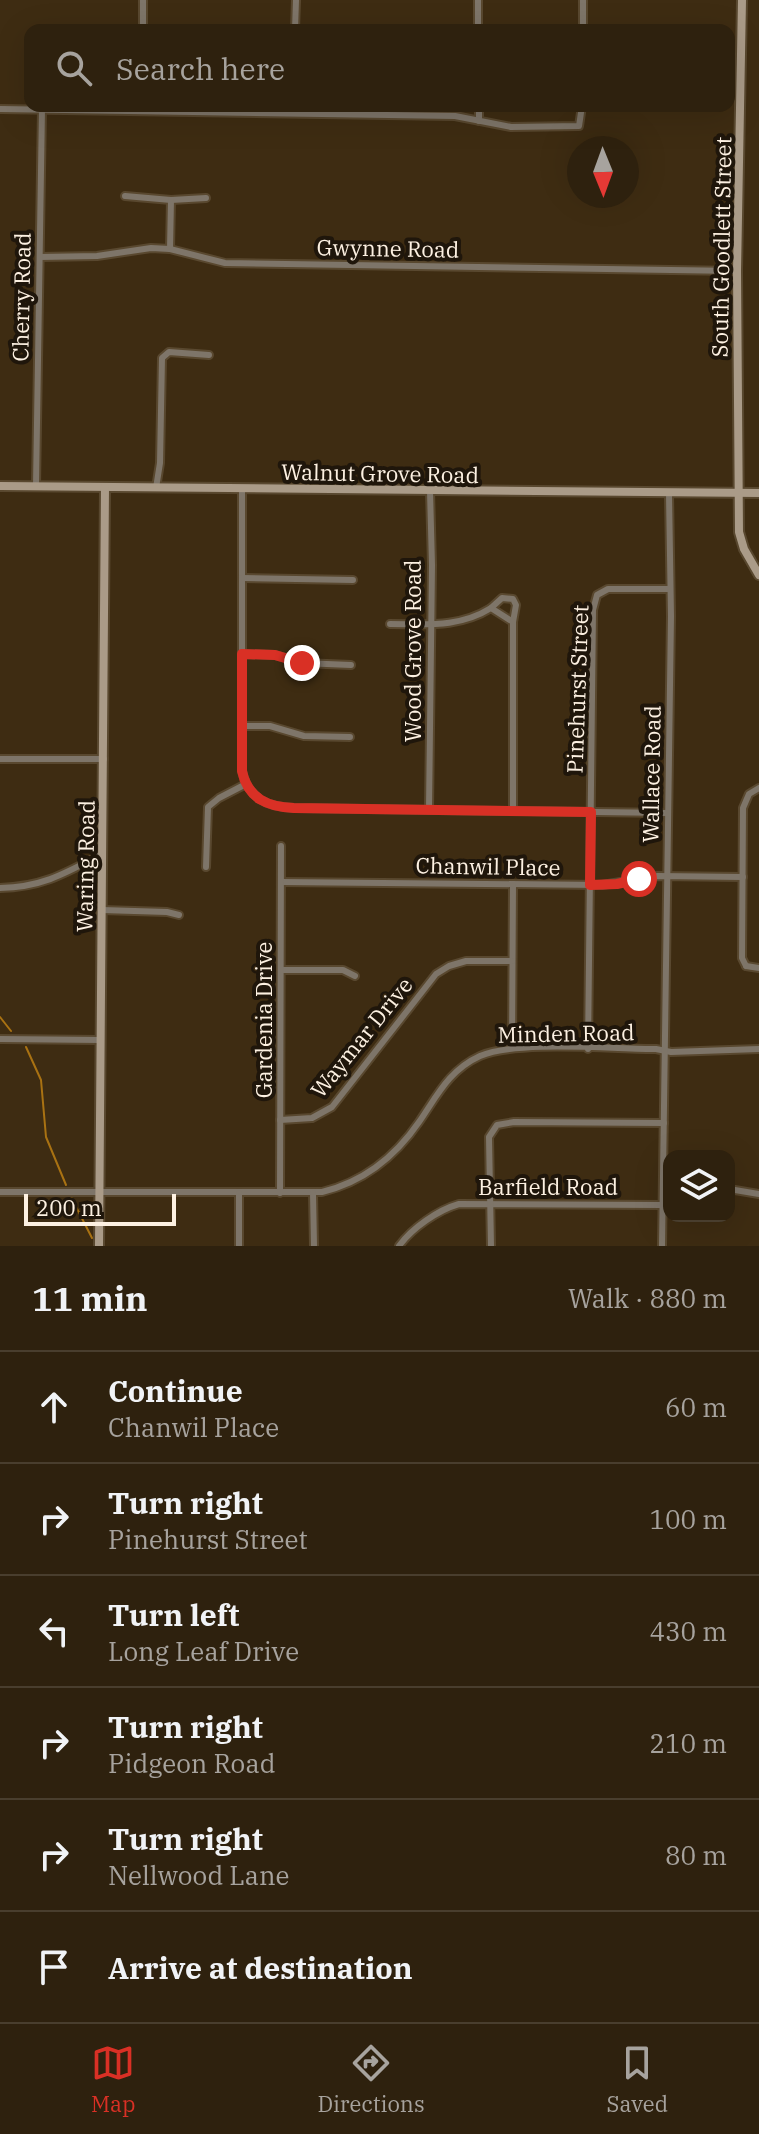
<!DOCTYPE html>
<meta charset="utf-8">
<style>
:root{--surface:#2e210e;--page:#3a2e1c;--text:#f1f3f6;--muted:#a7a39e;--line:#493e2e;--accent:#d93025}
body{margin:0;font-family:"IBM Plex Serif",serif;background:var(--page);color:var(--text)}
.controls{position:absolute;right:24px;bottom:24px;display:grid;overflow:hidden;border-radius:16px;box-shadow:0 8px 32px #0002}
.controls button{width:72px;height:72px;display:grid;place-items:center;padding:0;border:0;border-bottom:2px solid var(--line);background:var(--surface);color:var(--text);font:40px sans-serif}
.compass{position:absolute;left:567px;top:136px;width:72px;height:72px;border-radius:50%;background:var(--surface);box-shadow:0 8px 32px #0002;rotate:179deg}
.scale{position:absolute;left:24px;bottom:20px;width:152px;box-sizing:border-box;padding-left:8px;border:4px solid #fdf1e2;border-top:0;font-size:22px;line-height:28px;white-space:nowrap;color:#fdf1e2;-webkit-text-stroke:6px #1f160b;paint-order:stroke}
.stop{position:absolute;width:24px;height:24px;margin:-18px;border:6px solid #d93025;border-radius:50%;background:#fff}
.stop.end{background:#d93025;border-color:#fff;box-shadow:0 2px 8px #0008}
.list{margin:0;padding:0;list-style:none}
h2{display:flex;justify-content:space-between;align-items:center;height:104px;margin:0;padding:0 32px;font-size:34px}
h2 small{font-size:26px;font-weight:400;color:var(--muted)}
.list li{display:grid;grid-template-columns:52px 1fr auto;gap:24px;align-items:center;box-sizing:border-box;height:112px;padding:0 32px;border-top:2px solid var(--line)}
.list b{display:block;font-size:30px;white-space:nowrap}
.list p{margin:0;font-size:26px;white-space:nowrap;color:var(--muted)}
.list em{font-size:26px;font-style:normal;color:var(--muted)}
.icon{flex:none;width:44px;height:44px;fill:none;stroke:currentColor;stroke-width:2;stroke-linecap:round;stroke-linejoin:round}
.map{position:relative;flex:none;width:759px;height:1246px;overflow:hidden}
.search{position:absolute;background:var(--surface);box-shadow:0 8px 32px #0002;left:24px;right:24px;top:24px;height:88px;display:flex;align-items:center;gap:20px;box-sizing:border-box;padding:0 28px;border-radius:16px;color:var(--muted);font-size:30px}
.sheet{height:776px;background:var(--surface)}
nav{display:flex;justify-content:space-around;align-items:center;box-sizing:border-box;height:112px;border-top:2px solid var(--line);background:var(--surface);font-size:22px;color:var(--muted)}
nav a{display:grid;justify-items:center;gap:4px}
nav .on{color:var(--accent)}
.map>svg:first-child{display:block}
.lines{fill:none;stroke-linecap:round;stroke-linejoin:round}
.stream{stroke:#a97212;stroke-width:2}
.street-casing{stroke:#59482f;stroke-width:10}
.secondary-casing{stroke:#59482f;stroke-width:12}
.street{stroke:#7e7569;stroke-width:6}
.secondary{stroke:#aa9b88;stroke-width:8}
.route{stroke:#d93025;stroke-width:10}
.labels{text-anchor:middle;dominant-baseline:central;stroke-width:8;stroke-linejoin:round;paint-order:stroke}
.street-label{font-size:22px;fill:#fdf1e2;stroke:#1f160b}
</style>
<div class="map">
<svg width="759" height="1246" viewBox="0 0 759 1246">
<rect width="100%" height="100%" fill="#3e2c12"/>
<g class="lines">
<g class="stream">
<path d="M0,1017L11,1031"/>
<path d="M26,1047L41,1080L46,1137L66,1185"/>
<path d="M71,1197L92,1238"/>
</g>
<g class="street-casing">
<g id="street">
<path d="M478,0V30"/>
<path d="M143,30V0"/>
<path d="M295,30L296,0"/>
<path d="M583,30V0"/>
<path d="M479,106V121"/>
<path d="M0,109L455,116L511,127L579,126L582,106"/>
<path d="M125,196L171,200L206,198"/>
<path d="M170,249L171,200"/>
<path d="M40,257L97,256L151,248L170,249L225,263L737,271"/>
<path d="M36,486L42,108"/>
<path d="M156,488L160,463L162,358L169,352L209,355"/>
<path d="M242,489V771C248,799 268,807 294,808L668,813"/>
<path d="M242,578L353,580"/>
<path d="M491,608L502,598L513,599L516,605L513,622"/>
<path d="M390,624C426,624 459,628 491,608L513,622V811"/>
<path d="M242,654L275,655L302,663L351,665"/>
<path d="M242,726H270L304,736L350,737"/>
<path d="M0,759H104"/>
<path d="M429,810L432,565L430,491"/>
<path d="M206,867L208,807L219,798L246,784"/>
<path d="M281,882L602,885L658,876L743,877"/>
<path d="M0,888C43,887 66,873 102,854"/>
<path d="M102,910L167,912L179,915"/>
<path d="M746,966L742,958L743,808L749,794L759,788"/>
<path d="M746,966L759,968"/>
<path d="M281,970H343L355,976"/>
<path d="M0,1039L101,1040"/>
<path d="M512,1048L513,884"/>
<path d="M588,1049L593,610L597,595L608,589H669"/>
<path d="M280,1120L312,1118L332,1107L436,974L449,966L466,961H512"/>
<path d="M729,1189L759,1194"/>
<path d="M0,1192H322C363,1182 395,1157 419,1122C437,1096 449,1070 480,1056C516,1040 613,1049 656,1049L671,1052L759,1049"/>
<path d="M280,1193L281,846"/>
<path d="M313,1193L314,1246"/>
<path d="M239,1246V1193"/>
<path d="M399,1246C412,1228 438,1210 459,1204L663,1205"/>
<path d="M491,1246L489,1137L497,1125L514,1122L664,1123"/>
<path d="M662,1246L671,616L669,494"/>
</g>
</g>
<g class="secondary-casing">
<g id="secondary">
<path d="M742,0L737,271L739,532L744,549L759,575"/>
<path d="M0,486L759,493"/>
<path d="M99,1246L105,487"/>
</g>
</g>
<use href="#street" class="street"/>
<use href="#secondary" class="secondary"/>
</g>
<g class="lines">
<path class="route" d="M302,663L275,655L242,654V771C248,799 268,807 294,808L591,812L590,885L617,884L639,879"/>
</g>
<g class="labels">
<g class="street-label">
<text transform="translate(721 247) rotate(-89)">South Goodlett Street</text>
<text transform="translate(388 248) rotate(1)">Gwynne Road</text>
<text transform="translate(21 297) rotate(-89)">Cherry Road</text>
<text transform="translate(380 473) rotate(1)">Walnut Grove Road</text>
<text transform="translate(412 651) rotate(-90)">Wood Grove Road</text>
<text transform="translate(577 689) rotate(-88)">Pinehurst Street</text>
<text transform="translate(651 774) rotate(-89)">Wallace Road</text>
<text transform="translate(85 866) rotate(-89)">Waring Road</text>
<text transform="translate(488 866) rotate(1)">Chanwil Place</text>
<text transform="translate(263 1020) rotate(-90)">Gardenia Drive</text>
<text transform="translate(566 1033) rotate(-1)">Minden Road</text>
<text transform="translate(361 1037) rotate(-51)">Waymar Drive</text>
<text x="548" y="1186">Barfield Road</text>
</g>
</g>
</svg>
<div class="controls">
<button><svg class="icon" aria-label="layers" viewBox="0 0 24 24"><path d="M12 4l9 5-9 5-9-5zM3 14l9 5 9-5"/></svg></button>
</div>
<svg class="compass" viewBox="-18 -18 36 36"><path d="M0-13l5 13h-10z" fill="#e53935"/><path d="M0 13l5-13h-10z" fill="#a7a39e"/></svg>
<div class="scale">200 m</div>
<div class="stop" style="left:639px;top:879px"></div>
<div class="stop end" style="left:302px;top:663px"></div>
<div class="search"><svg class="icon" aria-label="search" viewBox="0 0 24 24"><circle cx="10" cy="10" r="6"/><path d="M15 15l6 6"/></svg>Search here</div>
</div>
<section class="sheet">
<h2>11 min<small>Walk · 880 m</small></h2>
<ul class="list">
<li><svg class="icon" aria-label="ahead" viewBox="0 0 24 24"><path d="M12 20V5M6 11l6-6 6 6"/></svg><div><b>Continue</b><p>Chanwil Place</p></div><em>60 m</em></li>
<li><svg class="icon" aria-label="right" viewBox="0 0 24 24"><path d="M7 20v-9h11M14 6l5 5-5 5"/></svg><div><b>Turn right</b><p>Pinehurst Street</p></div><em>100 m</em></li>
<li><svg class="icon" aria-label="left" viewBox="0 0 24 24"><path d="M17 20v-9H6M10 6l-5 5 5 5"/></svg><div><b>Turn left</b><p>Long Leaf Drive</p></div><em>430 m</em></li>
<li><svg class="icon" aria-label="right" viewBox="0 0 24 24"><path d="M7 20v-9h11M14 6l5 5-5 5"/></svg><div><b>Turn right</b><p>Pidgeon Road</p></div><em>210 m</em></li>
<li><svg class="icon" aria-label="right" viewBox="0 0 24 24"><path d="M7 20v-9h11M14 6l5 5-5 5"/></svg><div><b>Turn right</b><p>Nellwood Lane</p></div><em>80 m</em></li>
<li><svg class="icon" aria-label="arrive" viewBox="0 0 24 24"><path d="M6 21V4h12l-3 4 3 4H6"/></svg><div><b>Arrive at destination</b></div></li>
</ul>
</section>
<nav>
<a class="on"><svg class="icon" aria-label="map" viewBox="0 0 24 24"><path d="M3 6l6-2 6 2 6-2v14l-6 2-6-2-6 2zM9 4v14M15 6v14"/></svg>Map</a>
<a><svg class="icon" aria-label="directions" viewBox="0 0 24 24"><path d="M12 3l9 9-9 9-9-9zM9 14v-3h6M13 9l2 2-2 2"/></svg>Directions</a>
<a><svg class="icon" aria-label="saved" viewBox="0 0 24 24"><path d="M7 4h10v16l-5-4-5 4z"/></svg>Saved</a>
</nav>
